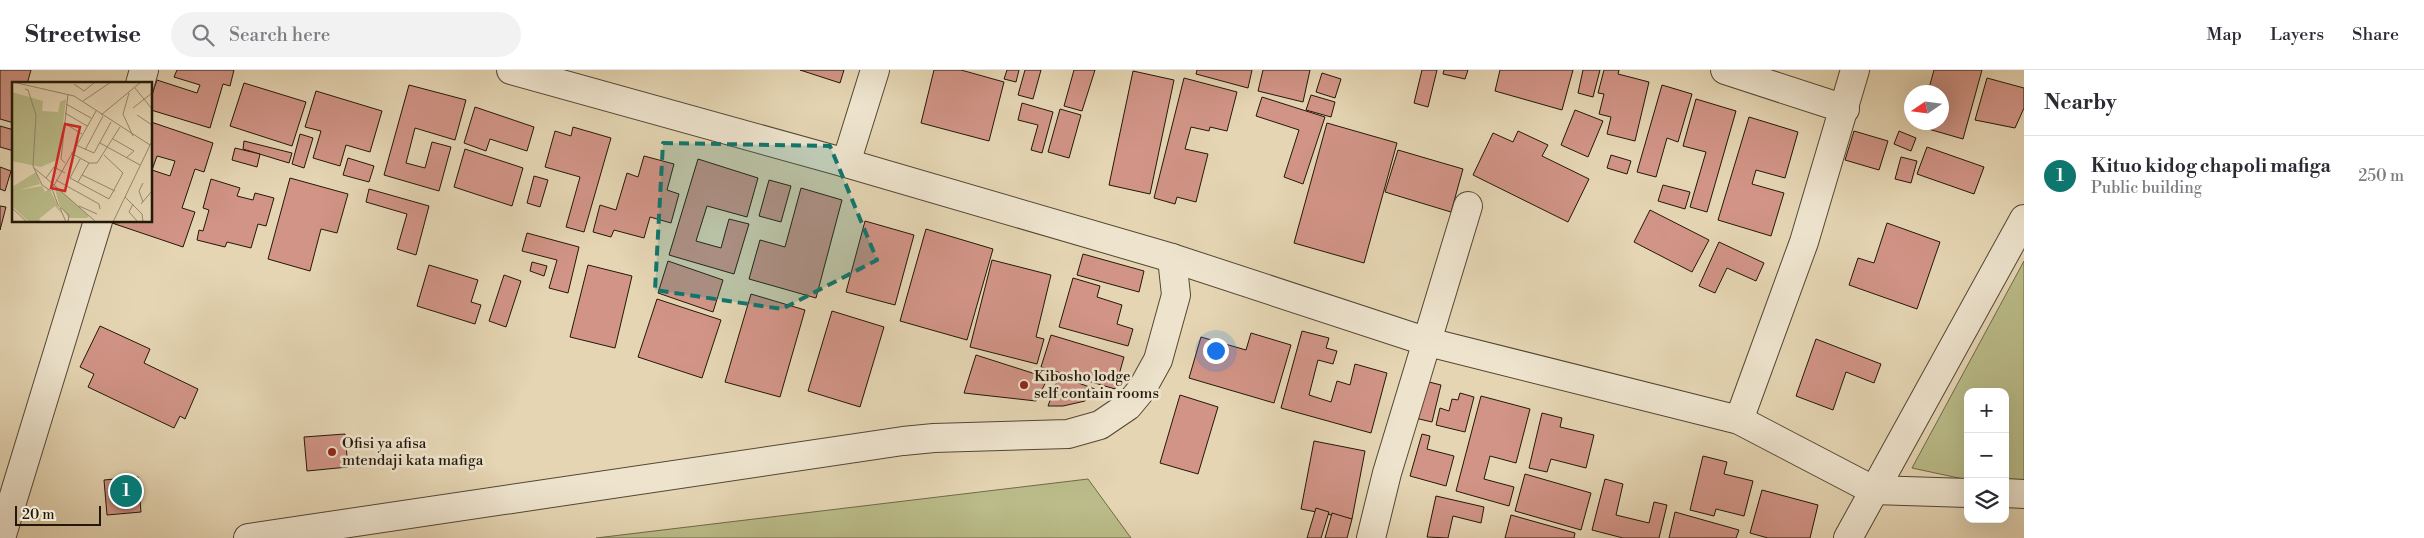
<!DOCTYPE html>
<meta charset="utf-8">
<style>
:root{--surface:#fff;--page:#f2f2f3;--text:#2b2b33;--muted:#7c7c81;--line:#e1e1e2;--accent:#0f766e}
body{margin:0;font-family:"Libre Bodoni",serif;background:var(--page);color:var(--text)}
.controls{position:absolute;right:15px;bottom:15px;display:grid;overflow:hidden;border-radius:10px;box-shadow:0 5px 20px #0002}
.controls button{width:45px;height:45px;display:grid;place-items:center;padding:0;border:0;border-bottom:1px solid var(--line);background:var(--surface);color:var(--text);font:25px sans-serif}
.compass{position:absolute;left:1904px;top:15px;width:45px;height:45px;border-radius:50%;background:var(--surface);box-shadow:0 5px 20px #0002;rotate:257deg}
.scale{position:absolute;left:15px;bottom:12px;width:86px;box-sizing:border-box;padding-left:5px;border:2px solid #221809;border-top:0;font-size:14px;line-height:18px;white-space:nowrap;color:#221809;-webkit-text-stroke:4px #eee4ce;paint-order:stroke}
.you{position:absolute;left:1215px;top:280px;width:18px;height:18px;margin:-12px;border:4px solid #fff;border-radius:50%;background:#1a73e8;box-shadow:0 0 0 8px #1a73e833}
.badge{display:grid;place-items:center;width:32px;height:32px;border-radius:50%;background:var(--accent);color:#fff;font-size:16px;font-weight:700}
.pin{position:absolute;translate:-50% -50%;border:2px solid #fff;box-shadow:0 1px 5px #0006}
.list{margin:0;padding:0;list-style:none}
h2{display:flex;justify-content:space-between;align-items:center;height:65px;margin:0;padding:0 20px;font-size:21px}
h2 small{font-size:16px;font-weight:400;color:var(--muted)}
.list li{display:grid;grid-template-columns:32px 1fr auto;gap:15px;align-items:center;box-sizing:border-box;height:80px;padding:0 20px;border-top:1px solid var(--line)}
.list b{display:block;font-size:19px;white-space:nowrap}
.list p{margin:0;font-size:16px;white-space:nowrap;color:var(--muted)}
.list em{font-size:16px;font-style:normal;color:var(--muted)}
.icon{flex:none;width:28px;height:28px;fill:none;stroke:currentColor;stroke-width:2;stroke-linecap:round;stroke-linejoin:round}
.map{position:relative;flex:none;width:2024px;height:468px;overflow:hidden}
header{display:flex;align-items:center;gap:30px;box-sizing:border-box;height:70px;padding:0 25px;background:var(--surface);border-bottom:1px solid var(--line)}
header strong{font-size:24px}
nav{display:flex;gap:28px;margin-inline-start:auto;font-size:18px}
.search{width:350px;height:45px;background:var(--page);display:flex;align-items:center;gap:12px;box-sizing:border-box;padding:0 18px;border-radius:28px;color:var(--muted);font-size:19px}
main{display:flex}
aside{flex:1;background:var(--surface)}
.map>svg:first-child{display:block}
.green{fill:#babc89;stroke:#6e6a49}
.building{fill:#d19486;stroke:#221809;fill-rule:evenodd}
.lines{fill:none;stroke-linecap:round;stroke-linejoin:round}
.minor-casing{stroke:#534734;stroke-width:30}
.minor{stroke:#eee4ce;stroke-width:28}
.marked{fill:#0f766e;fill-opacity:0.2;stroke:#0f766e;stroke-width:4;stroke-dasharray:10 6;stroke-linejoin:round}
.poi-dot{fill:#8f2418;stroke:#eee4ce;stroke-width:2}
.labels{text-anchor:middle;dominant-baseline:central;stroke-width:5;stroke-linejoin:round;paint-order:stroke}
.poi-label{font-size:15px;fill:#221809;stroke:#eee4ce;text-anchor:start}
.inset-road{fill:none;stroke:#97896f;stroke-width:1}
.view{fill:#d62828;fill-opacity:0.15;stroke:#d62828;stroke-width:2.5}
.inset-edge{fill:none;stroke:#221809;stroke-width:2.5}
</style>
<header>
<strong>Streetwise</strong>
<div class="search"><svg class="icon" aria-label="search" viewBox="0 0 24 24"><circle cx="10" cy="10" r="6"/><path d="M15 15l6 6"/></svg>Search here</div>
<nav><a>Map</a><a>Layers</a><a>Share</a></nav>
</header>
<main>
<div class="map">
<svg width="2024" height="468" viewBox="0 0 2024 468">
<rect width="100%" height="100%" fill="#e5d5b3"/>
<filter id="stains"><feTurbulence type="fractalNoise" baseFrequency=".004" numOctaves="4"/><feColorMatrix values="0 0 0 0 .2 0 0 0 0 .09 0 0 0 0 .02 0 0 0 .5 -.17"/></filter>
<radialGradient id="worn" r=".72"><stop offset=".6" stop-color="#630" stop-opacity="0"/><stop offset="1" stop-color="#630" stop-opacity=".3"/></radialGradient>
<g class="green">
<path d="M2024,191V410L2005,411V322H1968V410L1912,398Z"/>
<path d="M1088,409L1131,468H596Z"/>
</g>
<g class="building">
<path d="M0,0H31L27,14H14V53L0,49Z"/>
<path d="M177,0H234L230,16L223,14L210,58L151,40V28L157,10L197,23L200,15L174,7Z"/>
<path d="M800,0H844L840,13Z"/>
<path d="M934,0H961L1004,12L989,71L921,53Z"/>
<path d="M1007,0H1019L1016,12L1004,9Z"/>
<path d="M1025,0H1041L1033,29L1018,25Z"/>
<path d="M1074,0H1095L1082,41L1064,36Z"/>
<path d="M1197,0H1252L1248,18L1196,4Z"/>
<path d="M1263,0H1310L1303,32L1258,21Z"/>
<path d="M1422,0H1437L1428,37L1414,33Z"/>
<path d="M1444,0H1468L1465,9L1443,4Z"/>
<path d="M1500,0H1573L1562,40L1495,21Z"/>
<path d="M1583,0H1600L1593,27L1578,23Z"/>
<path d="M1604,0H1619L1618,4L1649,12L1635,71L1607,64L1611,47L1599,44L1604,24L1598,23Z"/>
<path d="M1934,0H1982L1963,69L1918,56L1919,52H1942V22H1928Z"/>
<path d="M1133,1L1174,10L1150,124L1109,115Z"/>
<path d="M1322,3L1341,9L1335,28L1316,22Z"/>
<path d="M1184,8L1237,22L1227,61L1210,57L1209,61L1191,57L1185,79L1208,84L1196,132L1177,127L1175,134L1154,128Z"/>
<path d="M1987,8L2024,18V38L2015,58L1975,50Z"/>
<path d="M244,13L306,32L292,76L230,56Z"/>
<path d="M409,15L466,30L455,70L415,58L406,93L425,98L432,72L451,77L439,121L384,105Z"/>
<path d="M1662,15L1692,24L1678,72L1667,68L1656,107L1637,102Z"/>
<path d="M316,21L382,41L370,82L346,75L340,96L313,88L321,61L305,57Z"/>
<path d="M1311,25L1335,32L1331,47L1306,40Z"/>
<path d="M1262,27L1325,47L1303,114L1284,107L1299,60L1256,46Z"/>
<path d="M1696,29L1736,41L1707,142L1690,137L1706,82L1683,76Z"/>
<path d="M1022,33L1053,42L1042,83L1031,80L1038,55L1018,50Z"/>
<path d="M475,37L534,57L527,81L490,69L486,81L464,73Z"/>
<path d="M1060,39L1081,45L1069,88L1048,82Z"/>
<path d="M1575,40L1603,51L1588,87L1561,75Z"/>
<path d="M1749,47L1798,62L1785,108L1756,100L1752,114L1784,123L1771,166L1718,150Z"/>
<path d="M151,52L213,73L204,102L195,99L182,138L195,142L183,177L112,153L151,151ZM157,86L175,91L170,106L152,100Z"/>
<path d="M1327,53L1397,73L1364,193L1294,173Z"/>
<path d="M0,56L14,60V81L0,77Z"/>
<path d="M573,57L611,68L584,162L566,157L580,107L545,97L555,61L571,66Z"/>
<path d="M1518,61L1548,75L1542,86L1589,109L1568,152L1473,105L1493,63L1513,72Z"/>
<path d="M1854,61L1888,71L1879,100L1845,90Z"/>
<path d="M1899,61L1916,68L1911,81L1894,74Z"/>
<path d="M300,64L313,68L304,98L292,94Z"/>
<path d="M244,71L292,83L289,93L243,79Z"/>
<path d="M1927,77L1984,97L1974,124L1917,104Z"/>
<path d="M235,78L260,84L257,97L232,90Z"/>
<path d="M465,79L523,98L512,136L454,117Z"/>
<path d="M1398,80L1463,99L1451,142L1385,122Z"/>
<path d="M1611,85L1631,91L1627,104L1607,98Z"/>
<path d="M644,86L674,94L667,120L679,124L671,153L650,147L644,168L614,160L611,167L593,162L600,135L616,140L627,103L638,107Z"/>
<path d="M1901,87L1917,91L1911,113L1895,109Z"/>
<path d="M348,88L374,96L369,112L343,105Z"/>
<path d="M698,89L758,108L747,147L707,136L696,171L721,178L729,149L749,154L734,204L669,185Z"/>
<path d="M0,97L11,101L5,121L0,119Z"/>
<path d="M534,106L548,110L540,137L527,133Z"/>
<path d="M290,108L348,124L337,163L321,159L310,201L268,189Z"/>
<path d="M211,109L240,118L237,126L253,130L255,123L274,128L266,156L258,154L251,178L227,172L225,177L197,170L199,160L203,161L209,140L203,138Z"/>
<path d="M769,110L791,116L781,152L759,146Z"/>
<path d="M1663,115L1690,122L1685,139L1658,131Z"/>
<path d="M801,118L842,130L816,228L749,209L760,170L785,177Z"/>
<path d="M369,119L429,136L416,185L397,179L407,144L366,132Z"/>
<path d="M0,136L6,137L0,160Z"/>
<path d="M1650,140L1709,170L1692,202L1634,172Z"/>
<path d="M865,151L914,165L895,235L846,222Z"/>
<path d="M1887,153L1940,172L1917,239L1849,215L1858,188L1874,193Z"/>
<path d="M926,159L993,179L967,270L900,251Z"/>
<path d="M527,163L579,177L568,223L549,218L557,190L522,181Z"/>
<path d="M1719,172L1764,193L1756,211L1727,198L1715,223L1699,216Z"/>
<path d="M1083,184L1144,201L1139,222L1077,205Z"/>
<path d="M992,190L1051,205L1036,267L1044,269L1037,294L970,277Z"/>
<path d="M668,191L723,210L713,242L658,223Z"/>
<path d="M532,192L547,196L544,206L530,201Z"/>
<path d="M429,195L478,210L471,232L481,235L475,254L417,236Z"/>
<path d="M588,195L632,206L615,278L570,267Z"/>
<path d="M504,205L521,211L506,257L489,251Z"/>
<path d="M1073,208L1100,216L1097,227L1122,235L1117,254L1133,259L1128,276L1059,257Z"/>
<path d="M751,224L805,240L780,327L725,312Z"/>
<path d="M657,229L721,250L702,308L638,287Z"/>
<path d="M832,241L884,257L860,337L808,321Z"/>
<path d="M100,256L150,279L144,293L198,319L185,349L180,346L174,358L88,317L94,304L80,297Z"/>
<path d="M1302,261L1329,268L1326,278L1337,281L1333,294L1318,290L1309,325L1331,332L1337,311L1350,315L1355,294L1387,303L1371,363L1281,338Z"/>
<path d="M1251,263L1291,275L1274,333L1189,308L1201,267L1246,280Z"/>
<path d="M1051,265L1124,287L1115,319L1041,297Z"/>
<path d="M1816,269L1881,294L1874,313L1846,302L1833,340L1796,326Z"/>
<path d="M976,285L1048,308L1036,331L964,323Z"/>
<path d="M1059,306L1095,319L1085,331L1063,336H1048Z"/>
<path d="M1425,311L1441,315L1432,352L1415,348Z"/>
<path d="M1460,323L1474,327L1465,362L1436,355L1440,338L1449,341L1452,329L1458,330Z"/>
<path d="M1180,325L1218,337L1198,404L1160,393Z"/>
<path d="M1481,326L1530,339L1516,393L1490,386L1484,409L1514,417L1509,436L1456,421Z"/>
<path d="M1542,343L1562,348L1560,357L1594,365L1586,398L1551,389L1547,402L1529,398Z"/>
<path d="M345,364L348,397L307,401L304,367Z"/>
<path d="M1422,364L1430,366L1427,379L1454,386L1446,416L1410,406Z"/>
<path d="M1314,371L1365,381L1352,449L1301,439Z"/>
<path d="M1703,386L1727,392L1724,404L1753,411L1744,446L1716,439L1714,446L1690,440Z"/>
<path d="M1525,404L1591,423L1581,460L1515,441Z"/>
<path d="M138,407L141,442L107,445L104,410Z"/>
<path d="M1605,409L1623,414L1616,445L1649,453L1654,432L1667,435L1659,468H1623L1592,460Z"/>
<path d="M1762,420L1818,435L1810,468H1768L1750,463Z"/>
<path d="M1436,426L1484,437L1481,453L1453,446L1448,468L1427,467Z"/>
<path d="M1316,438L1329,442L1321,468H1307Z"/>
<path d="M1675,442L1739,460L1736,468H1669Z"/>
<path d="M1332,443L1352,449L1347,468H1325Z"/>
<path d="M1511,445L1575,463L1574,468H1505Z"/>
</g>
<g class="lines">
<g class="minor-casing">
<g id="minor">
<path d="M511,0L846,93L1172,188L1428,272L1739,350L1873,420L1968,423"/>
<path d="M1725,0L1845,39"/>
<path d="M140,14L144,0"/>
<path d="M846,93L875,0"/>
<path d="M1739,350L1804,172L1855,0"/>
<path d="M2005,423L2024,424"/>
<path d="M1,468L98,151"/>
<path d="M248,468L903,371L934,368L1068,364L1100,355L1128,336L1142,319L1158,290L1176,225L1172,188"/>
<path d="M1371,468L1387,403L1468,136"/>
<path d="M1848,468L2024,149"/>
</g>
</g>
<use href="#minor" class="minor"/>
</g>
<path class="marked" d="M663,73L830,76L877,190L782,239L655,220Z"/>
<g class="poi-dot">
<circle cx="1024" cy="315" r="5"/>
<circle cx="332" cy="382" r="5"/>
</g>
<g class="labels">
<g class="poi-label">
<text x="1034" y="306">Kibosho lodge<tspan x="1034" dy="17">self contain rooms</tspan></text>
<text x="342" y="373">Ofisi ya afisa<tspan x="342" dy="17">mtendaji kata mafiga</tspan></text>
</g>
</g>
<g transform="translate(12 12)">
<rect width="140" height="140" fill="#e5d5b3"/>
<path d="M0,10L31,19L30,29L46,30L48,20L54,17L47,77L29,85L0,79ZM24,90L28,102L7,108L30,104L33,110L36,107L39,110L50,132L43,124L27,137L29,140H17L0,124V105ZM42,103L77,134L75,136H57L47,122Z" fill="#babc89"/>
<path class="inset-road" d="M1,0L62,14L138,63M62,2L72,9L83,0M123,6L140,27M13,7L16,8L24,33L21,84L30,103L39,109M117,11L111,32L121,54M71,19L99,0M54,22L79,36M121,26L140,11M53,31L75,44M89,33L129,0M125,33L140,43M52,41L70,52M101,57L122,69L114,76M88,61L128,83M64,63L82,71L99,40M73,68L91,34M59,71L77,81H85L108,45M68,77L58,96L97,117L111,91L92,73M53,81L49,77L56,12M22,86L34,96M53,91L42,85L34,96L84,140M70,93L103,109M44,98L87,122L88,127M66,100L77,81M131,101L127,109L131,120M113,115L130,132L131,140M121,122L117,130L126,140M129,122L140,109M67,124L85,132M0,126L15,140M48,126L54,140M56,140L57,133L46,123L40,107L84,29M101,140L140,59"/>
<path class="view" d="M53,42L68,45L53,109L39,106Z"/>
<rect width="140" height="140" class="inset-edge"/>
</g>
<rect width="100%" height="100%" filter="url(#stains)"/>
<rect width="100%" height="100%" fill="url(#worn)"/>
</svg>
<div class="controls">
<button>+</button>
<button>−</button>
<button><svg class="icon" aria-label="layers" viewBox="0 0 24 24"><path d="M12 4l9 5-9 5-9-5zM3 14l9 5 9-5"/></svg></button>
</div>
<svg class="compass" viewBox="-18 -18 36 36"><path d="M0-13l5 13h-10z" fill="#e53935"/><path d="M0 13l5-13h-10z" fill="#7c7c81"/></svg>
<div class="scale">20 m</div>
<div class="you"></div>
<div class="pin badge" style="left:126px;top:421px">1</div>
</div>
<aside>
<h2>Nearby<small></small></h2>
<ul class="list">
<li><span class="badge">1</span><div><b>Kituo kidog chapoli mafiga</b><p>Public building</p></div><em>250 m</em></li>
</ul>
</aside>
</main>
